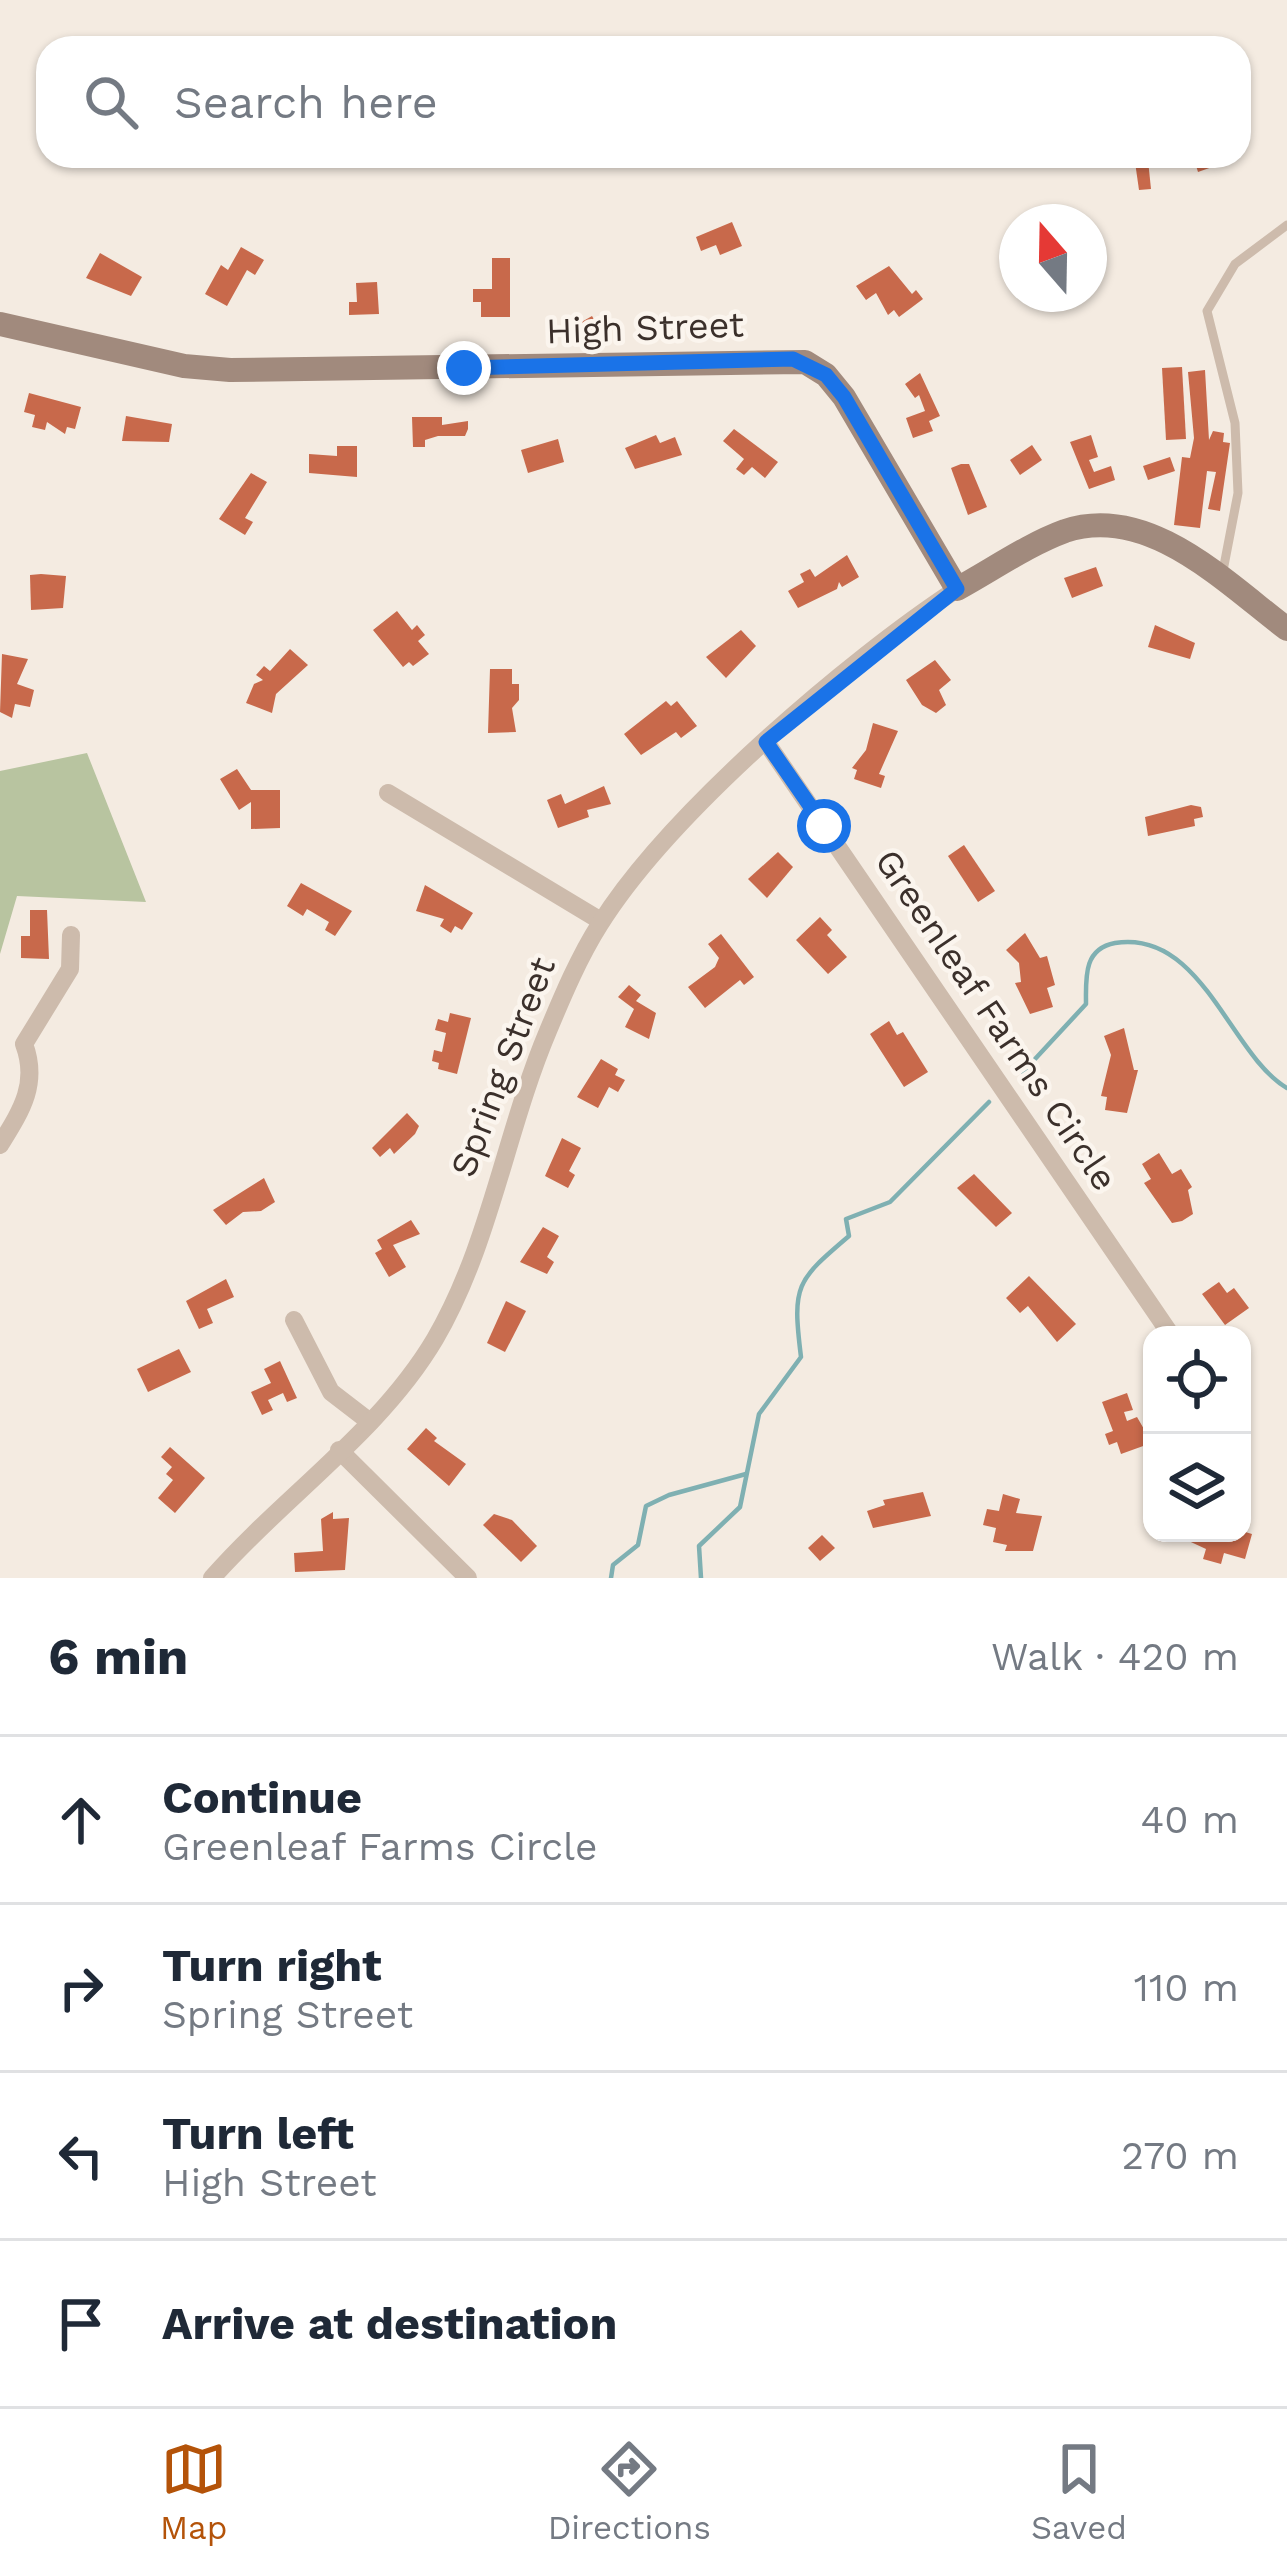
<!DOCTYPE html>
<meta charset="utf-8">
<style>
:root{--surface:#fff;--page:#f2f2f3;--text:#1f2937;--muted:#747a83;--line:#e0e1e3;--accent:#b45309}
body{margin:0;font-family:"Work Sans",sans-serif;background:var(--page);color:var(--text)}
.controls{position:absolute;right:36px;bottom:36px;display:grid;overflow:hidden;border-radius:24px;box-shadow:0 3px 9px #0004}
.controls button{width:108px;height:108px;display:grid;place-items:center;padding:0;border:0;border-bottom:3px solid var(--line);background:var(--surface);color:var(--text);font:60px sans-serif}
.compass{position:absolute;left:999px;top:204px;width:108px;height:108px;border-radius:50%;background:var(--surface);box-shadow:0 3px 9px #0004;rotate:340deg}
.stop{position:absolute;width:36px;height:36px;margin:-27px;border:9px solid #1a73e8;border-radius:50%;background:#fff}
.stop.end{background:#1a73e8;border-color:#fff;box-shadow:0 3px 12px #0008}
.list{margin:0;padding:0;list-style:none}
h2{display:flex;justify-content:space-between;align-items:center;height:156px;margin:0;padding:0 48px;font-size:51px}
h2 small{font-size:39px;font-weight:400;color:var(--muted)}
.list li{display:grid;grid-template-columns:78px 1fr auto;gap:36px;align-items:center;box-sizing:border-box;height:168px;padding:0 48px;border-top:3px solid var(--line)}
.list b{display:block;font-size:45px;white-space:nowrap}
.list p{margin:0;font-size:39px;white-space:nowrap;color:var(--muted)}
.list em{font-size:39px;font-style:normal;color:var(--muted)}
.icon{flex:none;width:66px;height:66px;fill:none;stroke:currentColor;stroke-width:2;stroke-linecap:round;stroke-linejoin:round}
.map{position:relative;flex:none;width:1287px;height:1578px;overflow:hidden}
.search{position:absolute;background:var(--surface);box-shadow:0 3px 9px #0004;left:36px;right:36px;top:36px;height:132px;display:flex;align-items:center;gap:30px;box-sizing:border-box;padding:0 42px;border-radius:36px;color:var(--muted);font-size:45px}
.sheet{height:828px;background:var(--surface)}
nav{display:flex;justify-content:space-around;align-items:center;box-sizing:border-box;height:168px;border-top:3px solid var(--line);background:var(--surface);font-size:33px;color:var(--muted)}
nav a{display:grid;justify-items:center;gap:6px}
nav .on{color:var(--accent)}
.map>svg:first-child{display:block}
.green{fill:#b8c4a0}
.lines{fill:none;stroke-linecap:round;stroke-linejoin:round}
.stream{stroke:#7fb0b2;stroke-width:4.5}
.building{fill:#c8694b}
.lane{stroke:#cdbbac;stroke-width:9}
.street{stroke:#cdbbac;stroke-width:18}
.secondary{stroke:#a18a7d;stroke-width:24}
.route{stroke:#1a73e8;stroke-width:15}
.labels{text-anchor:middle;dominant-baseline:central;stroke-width:9;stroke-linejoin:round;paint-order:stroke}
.street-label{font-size:36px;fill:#3b302b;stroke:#fbf5ee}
</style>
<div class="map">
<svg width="1287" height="1578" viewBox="0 0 1287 1578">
<rect width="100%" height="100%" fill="#f4ebe1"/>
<path class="green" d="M87,753L146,902L17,896L0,954V771Z"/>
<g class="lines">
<g class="stream">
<path d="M1023,1072L1086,1004C1086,978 1083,949 1115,943C1202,929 1230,1055 1287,1088"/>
<path d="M611,1578L613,1565L638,1545L646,1506L669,1495L746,1474"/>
<path d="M701,1578L699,1546L740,1507L759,1414L801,1357C792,1285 796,1281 849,1236L846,1219L890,1202L989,1102"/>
</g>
</g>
<g class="building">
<path d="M1193,156H1212L1215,166L1198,172Z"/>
<path d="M1148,160L1151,189L1139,190L1135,162Z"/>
<path d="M732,222L742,246L720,255L716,245L701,251L696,237Z"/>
<path d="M241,247L264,260L255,275L247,270L227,306L205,294L221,265L228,270Z"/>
<path d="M100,253L142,277L131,296L86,278Z"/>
<path d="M492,258H510V317H481V302H473V289H492Z"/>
<path d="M889,266L912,294L916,290L923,299L899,317L894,310L888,315L876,293L866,300L856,286Z"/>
<path d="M377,282L379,314L349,315V302H357L356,283Z"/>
<path d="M592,316L599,328L576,336L571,328Z"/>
<path d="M1182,367L1186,439L1166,440L1162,368Z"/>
<path d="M1205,370L1209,440L1213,431L1224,433L1223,442L1230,443L1220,511L1208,509L1216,472L1207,471L1200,528L1174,525L1182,457L1190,458L1194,438L1188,372Z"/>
<path d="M920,373L940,416L929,421L933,431L913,438L906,418L925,411L919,395L915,398L905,384Z"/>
<path d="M29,393L81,407L75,429L67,427L65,434L47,422L45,430L32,427L35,415L24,412Z"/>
<path d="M126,416L172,424L169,442L122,441Z"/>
<path d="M412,417H442V425L468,421V429L465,436H438L425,440V447H413Z"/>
<path d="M734,429L778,462L765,478L752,467L744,475L736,469L744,459L723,441Z"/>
<path d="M656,435L660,443L675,437L682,455L635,469L625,448Z"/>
<path d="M1091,435L1098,457L1089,460L1094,472L1111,466L1115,480L1089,489L1070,442Z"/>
<path d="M558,439L564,462L528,473L521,450Z"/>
<path d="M1032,445L1042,460L1020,475L1010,460Z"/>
<path d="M337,446H357V477L309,473V454L337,456Z"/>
<path d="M1170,457L1175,471L1148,480L1143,466Z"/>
<path d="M961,464H969L987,507L968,515L951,468Z"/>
<path d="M251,473L267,482L245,518L253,522L245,535L219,519Z"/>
<path d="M847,555L859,577L842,587L839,582L837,589L798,608L788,591L804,582L800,574L810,569L815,577Z"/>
<path d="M1096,567L1103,586L1072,598L1064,578Z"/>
<path d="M41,574L66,576L63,608L31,610L30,575Z"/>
<path d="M397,611L412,630L417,625L425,635L418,641L429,654L413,666L409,662L403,667L373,630Z"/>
<path d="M1155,625L1195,643L1190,659L1148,647Z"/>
<path d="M741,630L756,646L726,678L706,657Z"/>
<path d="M290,649L308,665L276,694L272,713L246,703L254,684L263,680L256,675L264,666L270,671Z"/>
<path d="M2,654L28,659L17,684L34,690L30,707L15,704L12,718L0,712Z"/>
<path d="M935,660L951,680L939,690L946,705L936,713L922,705L906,680Z"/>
<path d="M490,669H512V684H519V700L512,708L516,732L488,733Z"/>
<path d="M666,701L671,706L677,701L697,726L681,738L676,732L641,755L624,734Z"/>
<path d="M873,723L898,731L879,774L885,776L881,788L854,779L857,770L852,768L866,750Z"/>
<path d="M237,769L251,790H280V828L251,829V802L239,810L220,779Z"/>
<path d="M604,786L611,804L587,810L589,817L558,828L547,800L561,794L565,804Z"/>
<path d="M1191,805L1201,807L1203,817L1194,819L1195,826L1148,836L1145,817Z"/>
<path d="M964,845L995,891L978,902L948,856Z"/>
<path d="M778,852L793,867L767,898L748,879Z"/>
<path d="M301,883L352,911L335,936L325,930L329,922L307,909L303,916L287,906Z"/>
<path d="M425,885L473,913L462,930L455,926L451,933L440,926L444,919L416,911Z"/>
<path d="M30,910H47L49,959L21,958V936H30Z"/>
<path d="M820,917L832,930L827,935L847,957L828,974L796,940Z"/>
<path d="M1025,933L1040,958L1047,956L1055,985L1047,988L1053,1007L1030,1014L1015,983L1021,982L1019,963L1006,950Z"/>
<path d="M721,934L754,977L744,985L740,980L705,1008L688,987L715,967L719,958L708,944Z"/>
<path d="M629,985L641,995L636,1001L656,1013L649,1039L625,1027L634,1009L618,997Z"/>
<path d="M450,1013L471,1018L457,1074L438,1069L439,1063L432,1061L434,1050L442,1052L446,1033L435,1030L438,1019L448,1022Z"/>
<path d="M889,1021L897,1035L903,1032L928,1072L904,1087L870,1034Z"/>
<path d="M1124,1028L1134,1070H1138L1127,1113L1105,1110L1107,1097L1101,1096L1111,1055L1104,1036Z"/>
<path d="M601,1059L618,1069L615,1075L625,1080L618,1092L609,1087L598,1108L577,1097Z"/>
<path d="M407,1113L419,1126L415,1134L394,1154L390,1148L380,1157L372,1148Z"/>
<path d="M562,1138L581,1148L569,1171L575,1175L568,1188L545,1176Z"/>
<path d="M1159,1153L1172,1174L1181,1169L1192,1187L1188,1190L1193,1214L1182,1221L1172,1223L1144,1183L1151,1179L1142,1164Z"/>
<path d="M974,1174L1012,1213L996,1227L957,1188Z"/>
<path d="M264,1178L275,1202L261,1211L243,1212L226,1225L213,1210Z"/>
<path d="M411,1220L420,1234L393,1245L406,1267L389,1277L375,1253L382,1249L377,1240Z"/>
<path d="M543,1227L559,1236L547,1257L554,1262L547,1274L520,1262Z"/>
<path d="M1029,1276L1076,1324L1057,1342L1028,1306L1020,1313L1006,1298Z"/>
<path d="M226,1279L234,1297L207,1309L213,1323L199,1329L186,1301Z"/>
<path d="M1219,1282L1227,1293L1234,1288L1249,1308L1225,1325L1202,1294Z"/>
<path d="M506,1301L526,1311L505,1352L487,1343Z"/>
<path d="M179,1349L191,1372L148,1392L137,1369Z"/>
<path d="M280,1361L297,1398L287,1402L283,1393L268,1400L273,1410L262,1415L251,1392L271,1383L264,1369Z"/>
<path d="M1127,1393L1133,1410L1124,1412L1127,1421L1137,1417L1148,1436L1143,1437L1146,1445L1121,1454L1117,1442L1109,1445L1105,1434L1113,1431L1102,1402Z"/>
<path d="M426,1428L437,1438L434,1441L466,1464L449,1486L407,1449Z"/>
<path d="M170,1447L205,1478L175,1513L158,1498L173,1480L166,1474L172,1467L161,1457Z"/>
<path d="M923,1492L931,1516L873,1528L867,1511L885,1505L883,1500Z"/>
<path d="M1003,1494L1020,1499L1016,1513L1042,1516L1033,1551H1005L1007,1545L993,1542L996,1528L983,1525L987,1509L999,1511Z"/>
<path d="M333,1512V1519L349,1518L345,1570L295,1572L294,1553L323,1551L321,1519Z"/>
<path d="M494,1514L512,1520L537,1546L521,1562L483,1525Z"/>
<path d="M1242,1531L1252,1534L1245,1559L1224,1553L1221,1564L1203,1559L1206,1549L1180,1537Z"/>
<path d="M822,1535L835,1548L820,1561L808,1548Z"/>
</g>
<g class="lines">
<path class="lane" d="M1222,576L1238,493L1235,423L1207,311L1235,264L1287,225"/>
<g class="street">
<path d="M766,742L1171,1335"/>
<path d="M388,793L601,921"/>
<path d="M0,1145C21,1111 39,1084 24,1044L70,969L71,935"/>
<path d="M294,1320L331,1392L370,1422"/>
<path d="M339,1450L468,1578"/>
<path d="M212,1578C283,1497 380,1432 435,1339C490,1245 506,1130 548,1031C563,995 579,957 600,924C669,814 847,661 957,589"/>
</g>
<path class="secondary" d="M0,324L184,366L230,370L805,362L826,375L844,397L957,589C992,570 1027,545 1065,531C1148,503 1225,582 1287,629"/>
</g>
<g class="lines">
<path class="route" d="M464,368L793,359L826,375L844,397L957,589L766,742L824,826"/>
</g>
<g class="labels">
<g class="street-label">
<text transform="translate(645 328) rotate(-2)">High Street</text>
<text transform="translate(996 1020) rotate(56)">Greenleaf Farms Circle</text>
<text transform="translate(503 1067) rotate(-69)">Spring Street</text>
</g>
</g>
</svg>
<div class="controls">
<button><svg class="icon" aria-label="locate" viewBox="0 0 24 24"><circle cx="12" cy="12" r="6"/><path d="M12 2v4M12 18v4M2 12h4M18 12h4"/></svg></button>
<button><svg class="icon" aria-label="layers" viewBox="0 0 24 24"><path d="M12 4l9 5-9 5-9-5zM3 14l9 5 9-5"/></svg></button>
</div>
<svg class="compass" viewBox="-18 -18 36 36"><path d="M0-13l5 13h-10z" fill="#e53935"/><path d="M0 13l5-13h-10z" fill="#747a83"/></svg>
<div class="stop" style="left:824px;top:826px"></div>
<div class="stop end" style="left:464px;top:368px"></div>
<div class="search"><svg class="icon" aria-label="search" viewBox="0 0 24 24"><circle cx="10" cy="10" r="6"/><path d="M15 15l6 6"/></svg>Search here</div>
</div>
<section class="sheet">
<h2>6 min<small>Walk · 420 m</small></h2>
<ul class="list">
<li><svg class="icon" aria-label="ahead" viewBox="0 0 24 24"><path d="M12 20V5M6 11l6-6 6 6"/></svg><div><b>Continue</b><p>Greenleaf Farms Circle</p></div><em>40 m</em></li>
<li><svg class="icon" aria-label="right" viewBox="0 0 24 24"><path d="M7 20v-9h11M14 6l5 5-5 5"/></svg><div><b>Turn right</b><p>Spring Street</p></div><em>110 m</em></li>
<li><svg class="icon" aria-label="left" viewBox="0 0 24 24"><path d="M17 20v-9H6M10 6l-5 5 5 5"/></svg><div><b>Turn left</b><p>High Street</p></div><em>270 m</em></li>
<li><svg class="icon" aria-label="arrive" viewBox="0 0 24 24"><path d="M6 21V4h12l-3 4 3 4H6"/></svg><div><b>Arrive at destination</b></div></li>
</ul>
</section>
<nav>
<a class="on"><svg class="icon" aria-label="map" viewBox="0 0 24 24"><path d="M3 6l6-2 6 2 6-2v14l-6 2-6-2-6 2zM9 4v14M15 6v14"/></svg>Map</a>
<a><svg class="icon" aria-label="directions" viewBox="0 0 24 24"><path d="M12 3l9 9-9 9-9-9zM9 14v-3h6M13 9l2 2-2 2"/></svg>Directions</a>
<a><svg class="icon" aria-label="saved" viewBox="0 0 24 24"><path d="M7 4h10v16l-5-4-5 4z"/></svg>Saved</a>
</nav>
